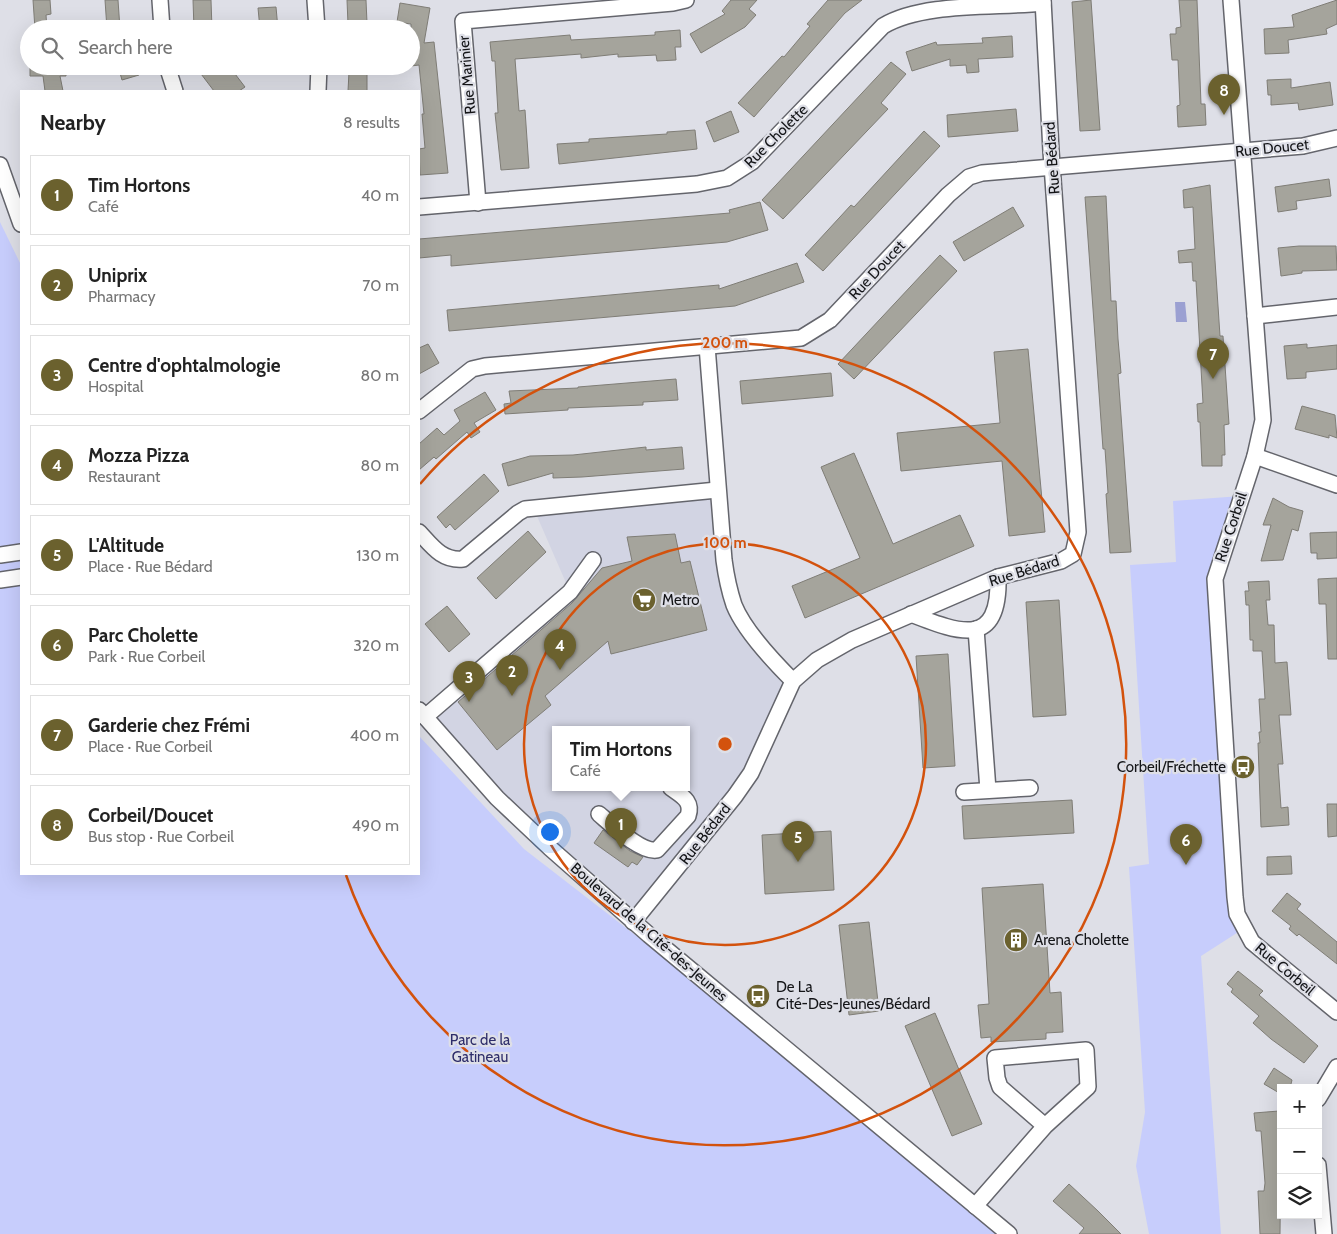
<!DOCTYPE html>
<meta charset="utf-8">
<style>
:root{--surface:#fff;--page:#f2f2f2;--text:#222;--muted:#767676;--line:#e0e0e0;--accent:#6b612e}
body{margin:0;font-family:Cabin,sans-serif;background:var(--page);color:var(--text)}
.controls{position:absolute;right:15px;bottom:15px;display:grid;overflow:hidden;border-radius:0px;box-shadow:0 5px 20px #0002}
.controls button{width:45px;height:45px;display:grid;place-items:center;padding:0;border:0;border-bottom:1px solid var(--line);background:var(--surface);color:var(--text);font:25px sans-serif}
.you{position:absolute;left:549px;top:831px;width:18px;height:18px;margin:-12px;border:4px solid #fff;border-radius:50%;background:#1a73e8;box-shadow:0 0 0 8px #1a73e833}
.badge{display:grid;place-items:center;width:32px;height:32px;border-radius:50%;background:var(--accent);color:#fff;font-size:16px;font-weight:700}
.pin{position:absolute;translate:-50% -41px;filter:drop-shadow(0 1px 2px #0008)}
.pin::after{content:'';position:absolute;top:26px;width:18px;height:15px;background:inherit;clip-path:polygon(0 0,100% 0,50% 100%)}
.popup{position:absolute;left:552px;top:726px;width:138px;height:65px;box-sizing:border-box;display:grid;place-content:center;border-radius:0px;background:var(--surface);filter:drop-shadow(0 1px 4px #0005);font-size:16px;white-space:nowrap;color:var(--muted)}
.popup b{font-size:19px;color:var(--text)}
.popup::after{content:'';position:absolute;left:50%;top:100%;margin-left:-10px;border:10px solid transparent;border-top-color:var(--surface)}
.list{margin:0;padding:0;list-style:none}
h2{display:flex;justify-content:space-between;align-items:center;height:65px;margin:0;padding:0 20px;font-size:21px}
h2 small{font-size:16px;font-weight:400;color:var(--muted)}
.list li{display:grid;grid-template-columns:32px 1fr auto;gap:15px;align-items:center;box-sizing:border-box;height:80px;margin:0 10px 10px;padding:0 10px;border:1px solid var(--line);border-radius:0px}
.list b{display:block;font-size:19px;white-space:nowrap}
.list p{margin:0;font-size:16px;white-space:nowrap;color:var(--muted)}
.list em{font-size:16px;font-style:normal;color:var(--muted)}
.icon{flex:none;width:28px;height:28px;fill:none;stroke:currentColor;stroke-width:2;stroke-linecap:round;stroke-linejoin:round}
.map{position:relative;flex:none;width:1337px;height:1234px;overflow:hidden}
.search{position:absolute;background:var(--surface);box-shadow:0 5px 20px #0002;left:20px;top:20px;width:400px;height:55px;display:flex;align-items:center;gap:12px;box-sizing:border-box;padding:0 18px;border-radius:28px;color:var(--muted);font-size:19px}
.panel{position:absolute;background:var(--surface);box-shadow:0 5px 20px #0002;left:20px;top:90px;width:400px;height:785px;border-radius:0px}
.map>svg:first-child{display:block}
.built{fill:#d2d4e3;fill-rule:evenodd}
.green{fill:#c7cdfc}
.water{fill:#9ba0d2}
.building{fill:#a5a49c;stroke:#7f7d76}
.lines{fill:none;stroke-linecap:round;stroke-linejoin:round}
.minor-casing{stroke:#64656c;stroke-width:18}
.minor{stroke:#fff;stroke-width:15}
.ring{fill:none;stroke:#d3520d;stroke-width:2.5}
.labels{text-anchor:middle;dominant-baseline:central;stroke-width:4.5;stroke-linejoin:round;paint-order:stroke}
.street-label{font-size:15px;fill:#141518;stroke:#dedfe7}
.poi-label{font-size:15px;fill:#141518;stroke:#dedfe7;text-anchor:start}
.park-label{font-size:15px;fill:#2e2d6a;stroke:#dedfe7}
.centre{fill:#d3520d;stroke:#dedfe7;stroke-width:2.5}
.ring-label{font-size:15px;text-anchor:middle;font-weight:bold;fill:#d3520d;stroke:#dedfe7;stroke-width:4.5;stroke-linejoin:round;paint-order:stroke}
</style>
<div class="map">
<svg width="1337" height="1234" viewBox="0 0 1337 1234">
<rect width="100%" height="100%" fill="#dedfe7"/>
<path class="built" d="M717,490L735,607L793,681L751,773L633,922L425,717L570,592L533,507ZM556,730H686V788H556Z"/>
<g class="green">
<path d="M0,222L21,265V874H419V736L524,849L988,1208L1015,1234H0Z"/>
<path d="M1241,496L1219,561L1243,929L1201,956L1221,1234H1149L1136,1166L1145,1112L1129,867L1149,864L1130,565L1176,562L1173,501Z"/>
</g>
<path class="water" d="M1175,302H1185L1187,322H1176Z"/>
<g class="building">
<path d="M33,0H50L51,14L46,15L47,29H35Z"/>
<path d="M105,0H118L120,29H107Z"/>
<path d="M193,0H211L212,29H194Z"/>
<path d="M347,0H366L367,23L348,24Z"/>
<path d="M731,0H757L749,9L756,15L745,27L701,53L690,34L725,14L722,11Z"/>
<path d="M828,0H862L845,13L754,117L738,103L782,56L784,57L810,26L807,24Z"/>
<path d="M1091,0L1100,130L1080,131L1072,2Z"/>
<path d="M1179,0H1197L1201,104H1205L1206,125L1178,127L1177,106L1180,105L1178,60H1172L1170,34H1176V28L1181,27Z"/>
<path d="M1337,0V24L1326,29L1327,34L1288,40L1289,53L1265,54L1264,29L1294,27L1292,15Z"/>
<path d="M400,3L430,8L424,43L434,42L448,173L420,175L419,149L425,148L422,114H424L419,65L411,66V24L397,22Z"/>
<path d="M276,7L278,29H260L258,8Z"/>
<path d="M680,30L681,47H675L676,60L657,61L656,55L618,57V54L581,58V54L515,59L519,111L525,110L529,168L501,170L495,113H498L495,61H492L490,42L570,35L571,40L655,35V32Z"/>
<path d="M1012,36L1013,57L978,59L979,72L967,73L966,65L950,66V59L912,71L906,52L936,42L937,45L983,43L982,38Z"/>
<path d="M891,62L906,74L881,103L888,109L783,219L762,200Z"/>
<path d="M30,66H66V76H60L63,91H45L43,76H30Z"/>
<path d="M118,66H137L139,75L122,80Z"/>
<path d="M195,66H229L245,87L239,91H214Z"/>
<path d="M349,72H367V91H348Z"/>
<path d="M1291,79V88L1330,82L1333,105L1299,110L1298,103L1271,105V95H1268L1267,80Z"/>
<path d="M1016,109L1018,131L948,137L947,115Z"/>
<path d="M731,111L739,132L714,142L706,122Z"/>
<path d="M695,130L697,149L559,164L557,144L589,142V139L667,134V132Z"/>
<path d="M924,131L940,146L823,271L805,255L851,205L854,207Z"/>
<path d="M1329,179L1331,196L1296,201L1297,209L1278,212L1275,187Z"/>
<path d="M1210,185L1220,336H1223L1229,424L1224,425L1225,455H1222V466H1202L1200,422H1198L1197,404L1203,403L1196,281H1193L1192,262L1179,263L1178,251L1195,249L1193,207L1184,208L1183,190Z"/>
<path d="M1106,196L1111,301H1116L1118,339L1121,373L1118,374L1131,552L1110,553L1106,494L1108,493L1105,449H1103L1085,197Z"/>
<path d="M760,202L768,230L727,242L451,266V255L419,258V239L730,213L729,210Z"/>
<path d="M1013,207L1024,226L964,261L953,242Z"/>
<path d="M1299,246H1336L1337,270L1302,271V273L1281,276L1278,248Z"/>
<path d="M940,255L957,271L854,379L838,364Z"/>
<path d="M797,263L804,282L735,306L449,331L447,310L719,285V289Z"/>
<path d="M428,344L439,363L419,374V348Z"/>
<path d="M1307,344V348L1337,345V369L1306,372V378L1287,379L1284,346Z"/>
<path d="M1028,349L1045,532L1009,536L1002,461L901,471L897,433L1000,423L994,352Z"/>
<path d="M831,373L833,396L742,404L740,381Z"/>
<path d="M676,379L678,400L643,402V405L568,408V410L505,414L504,404L511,403L509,391L578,388V387Z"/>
<path d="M485,392L496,410L474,423L480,432L471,438L467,432L436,459L434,457L419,470V444L437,428L444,435L460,421L454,410Z"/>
<path d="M1302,406L1335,415L1337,438L1329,435V438L1295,429Z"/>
<path d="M646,447V450L682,447L684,469L582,477L553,478V473L508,486L502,464L530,456L573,455Z"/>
<path d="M854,453L893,544L960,515L974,546L805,618L792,586L860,558L821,467Z"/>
<path d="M484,474L499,491L455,530L450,524L446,528L437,517Z"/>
<path d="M1273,498L1289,507L1303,511L1298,531L1292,529L1283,560L1261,561L1271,525H1263Z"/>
<path d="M528,531L546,552L496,599L477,578Z"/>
<path d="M1337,532V558L1317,559V553H1311L1310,533Z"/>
<path d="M675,534L681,563L690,561L707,630L611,654L608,641L545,696L551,705L497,750L458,702L572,603L602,568L632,561L627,537Z"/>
<path d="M1337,578V659H1328L1326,604H1319L1318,579Z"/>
<path d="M1269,581L1270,600H1266L1268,625H1274L1275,663L1287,662L1291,715H1279L1283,764H1278L1281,808L1288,807L1289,825L1261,827L1258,743H1260L1259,732H1261L1259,699H1265L1262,651H1253V640H1250L1249,605H1246L1245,591H1249L1248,582Z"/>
<path d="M1059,600L1066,715L1033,717L1026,602Z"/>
<path d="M447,606L470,634L449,652L425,624Z"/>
<path d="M948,654L955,766L923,768L916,656Z"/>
<path d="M1072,800L1074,833L964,839L962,806Z"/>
<path d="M1327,804H1337V836L1328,837Z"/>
<path d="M603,830L630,851L643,857L637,865L632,862L628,867L594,843Z"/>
<path d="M831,831L834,890L765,894L762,835Z"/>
<path d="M1291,856L1292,874L1267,875V857Z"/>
<path d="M1043,884L1050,993L1061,992L1063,1032L1046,1033V1039L991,1042V1037L981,1038L978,1005L989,1004L982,888Z"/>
<path d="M1287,893L1301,904L1297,909L1337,942V964L1299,934L1297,936L1289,929L1291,926L1272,911Z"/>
<path d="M869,922L879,1011L849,1015L839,925Z"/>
<path d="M1238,971L1263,991L1259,995L1318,1046L1304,1063L1271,1039L1253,1023L1259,1016L1231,992L1233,989L1227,984Z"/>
<path d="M935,1013L982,1124L952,1136L905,1026Z"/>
<path d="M1274,1068L1292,1080L1290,1088H1281V1094L1264,1084Z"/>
<path d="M1279,1111L1281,1132L1280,1234H1260L1258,1191H1264L1265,1183L1261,1131H1256L1254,1113Z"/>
<path d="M1069,1184L1098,1211L1121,1234H1079L1084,1228L1053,1201Z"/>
</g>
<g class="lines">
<g class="minor-casing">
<g id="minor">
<path d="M160,0L162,29"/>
<path d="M315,0L317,29"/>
<path d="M1231,0L1263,420L1255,456L1215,579L1235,897L1237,914L1252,942L1337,1012"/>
<path d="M167,66L175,91"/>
<path d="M318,91L319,66"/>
<path d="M0,165L21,224"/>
<path d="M478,203L463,21L673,3L686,0"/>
<path d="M419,207L697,184L727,178L752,162L883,26C923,2 995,8 1043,3"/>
<path d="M1255,316L1337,307"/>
<path d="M707,346L724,560C726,575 729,590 734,605C744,630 774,662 793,681"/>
<path d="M419,411L472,369L485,366L801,338L830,320L948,195L969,177L982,173L1303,146L1337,138"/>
<path d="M1255,456L1337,485"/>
<path d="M419,532C432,546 442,561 463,559L518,513L525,509L717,490"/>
<path d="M0,555L21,552"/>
<path d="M0,580L21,577"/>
<path d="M911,614C960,633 1000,649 998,577"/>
<path d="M976,629L988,790"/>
<path d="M419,710L497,798L550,848L649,935L1009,1234"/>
<path d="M425,717L570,592L593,560"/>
<path d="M964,792L1030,788"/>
<path d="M599,814C612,825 641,853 657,850L688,816C693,801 682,796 671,788"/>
<path d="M633,922L735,796L751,773L793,681L817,660L852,640L998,577L1061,561L1073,554L1078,532L1051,151L1043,0"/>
<path d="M1318,1099L1337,1067"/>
<path d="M1318,1165L1324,1234"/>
<path d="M975,1206L1045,1126L1088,1087L1086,1050L995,1058L997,1078L1000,1087L1045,1126"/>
</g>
</g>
<use href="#minor" class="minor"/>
</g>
<g class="ring">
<circle cx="725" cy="744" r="201"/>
<path d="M420 484A401 401 0 1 1 346 875"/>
</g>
<defs>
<g id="supermarket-disc" transform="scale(1.25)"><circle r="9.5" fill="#6b612e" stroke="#dedfe7"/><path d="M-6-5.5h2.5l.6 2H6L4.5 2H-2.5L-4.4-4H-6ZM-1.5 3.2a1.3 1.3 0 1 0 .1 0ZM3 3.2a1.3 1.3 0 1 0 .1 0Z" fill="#fff"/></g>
<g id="bus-disc" transform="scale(1.25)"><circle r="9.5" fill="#6b612e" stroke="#dedfe7"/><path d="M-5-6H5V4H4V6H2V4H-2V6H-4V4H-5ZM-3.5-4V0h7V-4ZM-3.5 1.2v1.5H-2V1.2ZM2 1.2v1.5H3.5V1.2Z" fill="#fff"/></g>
<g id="building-disc" transform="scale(1.25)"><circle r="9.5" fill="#6b612e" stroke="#dedfe7"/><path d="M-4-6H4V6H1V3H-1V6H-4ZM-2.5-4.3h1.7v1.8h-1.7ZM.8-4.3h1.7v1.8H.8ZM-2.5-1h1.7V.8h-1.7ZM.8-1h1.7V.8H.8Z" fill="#fff"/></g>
</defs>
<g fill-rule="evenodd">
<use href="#supermarket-disc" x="644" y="600"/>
<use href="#bus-disc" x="1243" y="767"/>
<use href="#building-disc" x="1016" y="940"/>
<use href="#bus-disc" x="758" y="996"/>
</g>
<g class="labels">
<g class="street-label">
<text transform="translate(467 75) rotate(-95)">Rue Marinier</text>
<text transform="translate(776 136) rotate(-45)">Rue Cholette</text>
<text transform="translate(1272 148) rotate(-6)">Rue Doucet</text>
<text transform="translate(1052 158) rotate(-94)">Rue Bédard</text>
<text transform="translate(877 270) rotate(-47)">Rue Doucet</text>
<text transform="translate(1231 527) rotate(-72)">Rue Corbeil</text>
<text transform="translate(1024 571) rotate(-17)">Rue Bédard</text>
<text transform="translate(705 834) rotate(-52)">Rue Bédard</text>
<text transform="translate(649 932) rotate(41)">Boulevard de la Cité-des-Jeunes</text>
<text transform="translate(1285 969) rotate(40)">Rue Corbeil</text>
</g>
<g class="poi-label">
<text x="662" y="600">Metro</text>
<text x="1226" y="767" text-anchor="end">Corbeil/Fréchette</text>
<text x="1034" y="940">Arena Cholette</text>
<text x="776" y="987">De La<tspan x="776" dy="17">Cité-Des-Jeunes/Bédard</tspan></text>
</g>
<g class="park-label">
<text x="480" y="1040">Parc de la<tspan x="480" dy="17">Gatineau</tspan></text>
</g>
</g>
<circle cx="725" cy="744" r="8" class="centre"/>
<g class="ring-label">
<text x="725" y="348">200 m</text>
<text x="725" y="548">100 m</text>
</g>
</svg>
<div class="controls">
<button>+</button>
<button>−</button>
<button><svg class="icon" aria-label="layers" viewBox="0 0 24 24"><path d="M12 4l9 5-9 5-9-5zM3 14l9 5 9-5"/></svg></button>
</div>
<div class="you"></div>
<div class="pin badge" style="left:621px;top:849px">1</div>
<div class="popup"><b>Tim Hortons</b>Café</div>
<div class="pin badge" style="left:512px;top:696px">2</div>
<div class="pin badge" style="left:469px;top:702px">3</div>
<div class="pin badge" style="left:560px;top:670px">4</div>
<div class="pin badge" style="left:798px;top:862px">5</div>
<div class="pin badge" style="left:1186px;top:865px">6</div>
<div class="pin badge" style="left:1213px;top:379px">7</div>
<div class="pin badge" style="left:1224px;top:115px">8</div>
<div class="search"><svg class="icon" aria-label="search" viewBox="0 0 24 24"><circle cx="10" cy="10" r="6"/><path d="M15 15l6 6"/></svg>Search here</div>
<section class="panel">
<h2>Nearby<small>8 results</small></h2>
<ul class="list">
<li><span class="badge">1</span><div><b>Tim Hortons</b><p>Café</p></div><em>40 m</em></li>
<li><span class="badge">2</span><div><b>Uniprix</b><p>Pharmacy</p></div><em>70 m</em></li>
<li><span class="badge">3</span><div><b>Centre d'ophtalmologie</b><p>Hospital</p></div><em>80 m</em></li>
<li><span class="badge">4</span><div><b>Mozza Pizza</b><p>Restaurant</p></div><em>80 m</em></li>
<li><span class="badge">5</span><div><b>L'Altitude</b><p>Place · Rue Bédard</p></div><em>130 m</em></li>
<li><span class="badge">6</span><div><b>Parc Cholette</b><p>Park · Rue Corbeil</p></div><em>320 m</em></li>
<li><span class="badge">7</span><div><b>Garderie chez Frémi</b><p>Place · Rue Corbeil</p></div><em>400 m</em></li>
<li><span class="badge">8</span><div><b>Corbeil/Doucet</b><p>Bus stop · Rue Corbeil</p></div><em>490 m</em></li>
</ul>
</section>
</div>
